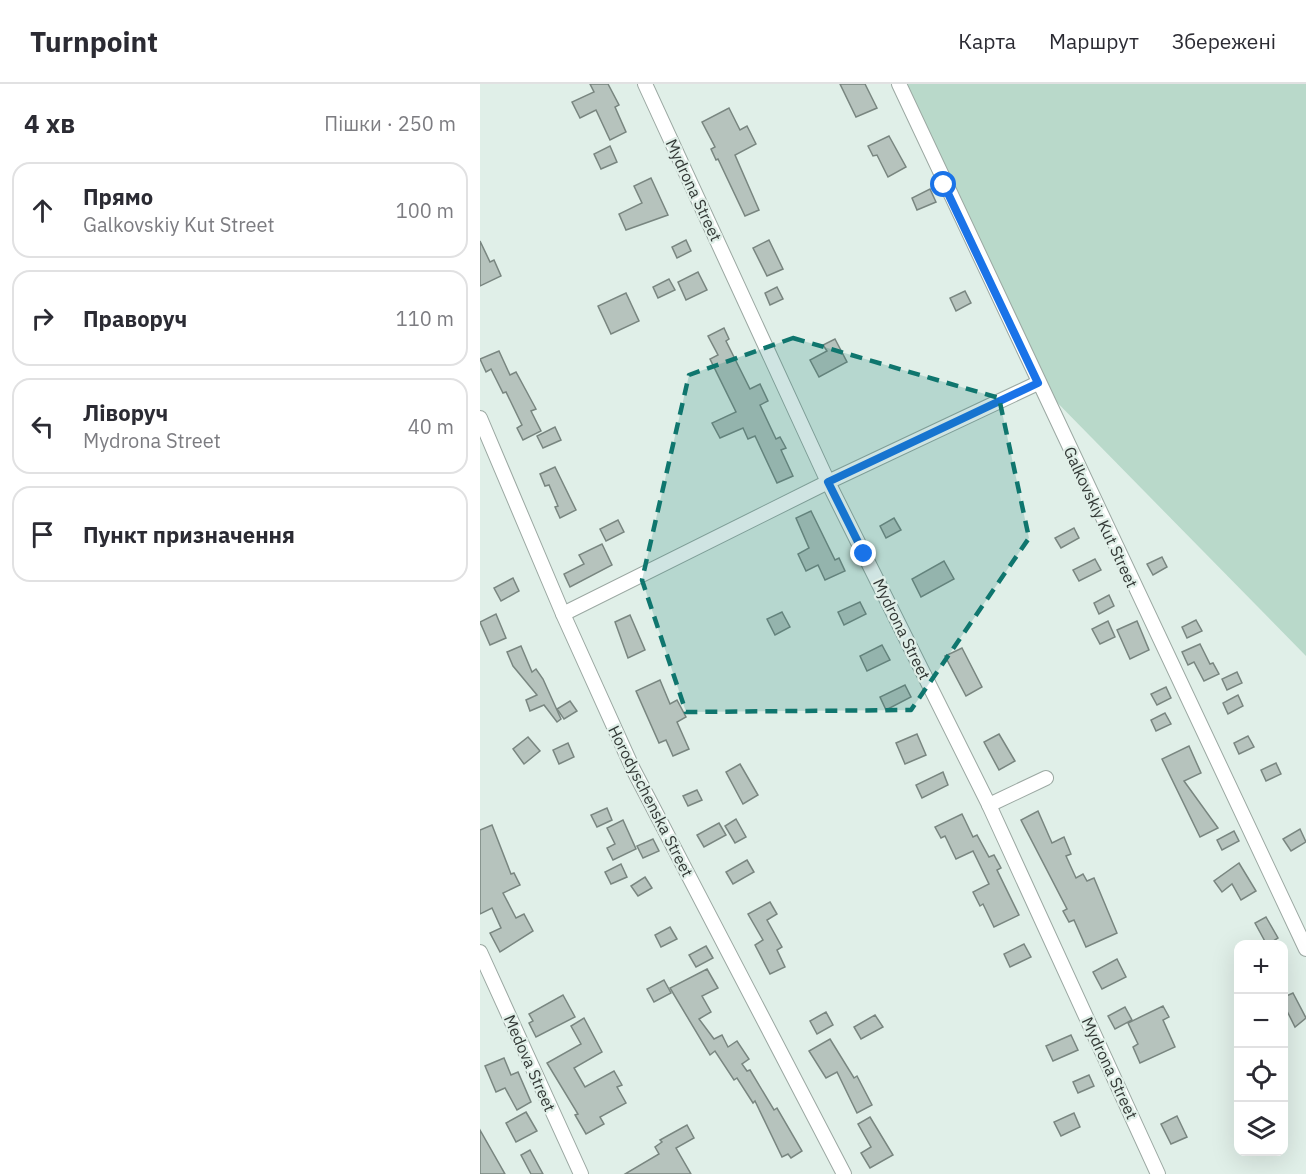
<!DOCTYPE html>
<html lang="uk">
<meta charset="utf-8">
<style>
:root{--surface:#fff;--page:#f7f7f7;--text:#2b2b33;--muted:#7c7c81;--line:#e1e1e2}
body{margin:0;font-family:"IBM Plex Sans",sans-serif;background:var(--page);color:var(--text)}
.controls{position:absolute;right:18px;bottom:18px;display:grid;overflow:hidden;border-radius:12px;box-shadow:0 6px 24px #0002}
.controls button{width:54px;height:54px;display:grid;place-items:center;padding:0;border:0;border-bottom:2px solid var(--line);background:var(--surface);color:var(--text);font:30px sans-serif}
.stop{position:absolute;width:18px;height:18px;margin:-14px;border:4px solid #1a73e8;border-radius:50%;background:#fff}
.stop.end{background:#1a73e8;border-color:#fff;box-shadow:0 2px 6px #0008}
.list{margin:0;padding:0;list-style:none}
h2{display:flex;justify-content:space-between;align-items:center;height:78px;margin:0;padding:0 24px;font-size:26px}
h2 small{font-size:20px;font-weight:400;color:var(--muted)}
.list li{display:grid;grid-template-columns:39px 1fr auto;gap:18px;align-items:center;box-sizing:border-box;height:96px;margin:0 12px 12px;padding:0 12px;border:2px solid var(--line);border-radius:18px}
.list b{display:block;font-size:22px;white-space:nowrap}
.list p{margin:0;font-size:20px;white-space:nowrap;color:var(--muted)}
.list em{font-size:20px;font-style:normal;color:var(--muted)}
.icon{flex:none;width:33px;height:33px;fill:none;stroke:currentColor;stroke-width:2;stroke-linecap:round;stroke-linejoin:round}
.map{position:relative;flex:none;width:826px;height:1090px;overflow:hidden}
header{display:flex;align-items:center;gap:36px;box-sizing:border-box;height:84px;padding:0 30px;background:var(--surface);border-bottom:2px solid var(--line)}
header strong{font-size:28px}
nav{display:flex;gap:33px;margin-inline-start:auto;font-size:21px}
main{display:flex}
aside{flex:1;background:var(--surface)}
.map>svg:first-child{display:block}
.green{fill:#b9d9ca}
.building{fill:#b6c3bd;stroke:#798680;stroke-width:1.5}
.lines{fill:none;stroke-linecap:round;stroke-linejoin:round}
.minor-casing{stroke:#9ba8a2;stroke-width:16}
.minor{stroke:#fff;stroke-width:14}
.route{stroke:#1a73e8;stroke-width:8}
.marked{fill:#0f766e;fill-opacity:0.2;stroke:#0f766e;stroke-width:4.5;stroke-dasharray:12 8;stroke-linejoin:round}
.labels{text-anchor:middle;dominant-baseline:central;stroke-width:4.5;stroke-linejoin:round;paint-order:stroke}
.street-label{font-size:16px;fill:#333936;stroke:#e0efe8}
</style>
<header>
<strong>Turnpoint</strong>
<nav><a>Карта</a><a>Маршрут</a><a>Збережені</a></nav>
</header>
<main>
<aside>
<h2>4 хв<small>Пішки · 250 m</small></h2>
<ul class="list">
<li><svg class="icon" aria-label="ahead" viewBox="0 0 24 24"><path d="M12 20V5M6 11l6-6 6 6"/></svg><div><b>Прямо</b><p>Galkovskiy Kut Street</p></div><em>100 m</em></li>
<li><svg class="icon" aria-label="right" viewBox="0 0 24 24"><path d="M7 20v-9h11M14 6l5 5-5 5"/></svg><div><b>Праворуч</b></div><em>110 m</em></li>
<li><svg class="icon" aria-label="left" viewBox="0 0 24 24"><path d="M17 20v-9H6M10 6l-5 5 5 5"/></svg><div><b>Ліворуч</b><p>Mydrona Street</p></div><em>40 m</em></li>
<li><svg class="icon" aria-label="arrive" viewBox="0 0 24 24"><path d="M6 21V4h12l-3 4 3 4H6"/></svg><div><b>Пункт призначення</b></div></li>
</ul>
</aside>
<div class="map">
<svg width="826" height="1090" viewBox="0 0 826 1090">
<rect width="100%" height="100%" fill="#e0efe8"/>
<path class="green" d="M419,0H826V572L558,299Z"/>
<g class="building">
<path d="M110,0H128L139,21L135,23L146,48L130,56L116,26L100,34L92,18L114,8Z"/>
<path d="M360,0H385L397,24L376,33Z"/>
<path d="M249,24L260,46L267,42L276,60L255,71L279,126L265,132L238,75L236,76L231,65L235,63L222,38Z"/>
<path d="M409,52L426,83L408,93L397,71L393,72L388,62Z"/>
<path d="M130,62L137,78L121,85L114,70Z"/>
<path d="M171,94L188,131L146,146L139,130L162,119L154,102Z"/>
<path d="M450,105L456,118L437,126L432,114Z"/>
<path d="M206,156L211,167L197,174L192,163Z"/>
<path d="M289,156L303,185L287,192L273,164Z"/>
<path d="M0,157L10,178L14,176L21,192L0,202Z"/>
<path d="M218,188L227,206L206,216L198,198Z"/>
<path d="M189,195L195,206L178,214L173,203Z"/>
<path d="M297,203L303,215L290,221L285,209Z"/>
<path d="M485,207L491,219L476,227L470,214Z"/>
<path d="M146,209L159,237L131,250L118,222Z"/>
<path d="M244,244L249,255L246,257L270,305L280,300L288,317L280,321L296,355L300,353L306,364L301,366L313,392L297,399L275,352L268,355L263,344L240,354L232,339L256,328L230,275L238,271L228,252Z"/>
<path d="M355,255L367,278L339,293L330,276L347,267L343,261Z"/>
<path d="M19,267L30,291L36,288L56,325L51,327L61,347L43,356L37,344L42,341L26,308L23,309L11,285L6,288L0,275Z"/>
<path d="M75,343L81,356L63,364L57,352Z"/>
<path d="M75,383L96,426L80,434L75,423L78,422L69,401L65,402L60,390Z"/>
<path d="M331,427L355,476L359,474L365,487L345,496L338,481L326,487L318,470L329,464L316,434Z"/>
<path d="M414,434L421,446L406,454L400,442Z"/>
<path d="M138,436L144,448L126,457L120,445Z"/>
<path d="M594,444L599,454L581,464L575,454Z"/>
<path d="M122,460L132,481L90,503L84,490L104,480L99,471Z"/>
<path d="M682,473L687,483L673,491L667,480Z"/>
<path d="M615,475L621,486L599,497L593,486Z"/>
<path d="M464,477L474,495L441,513L432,495Z"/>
<path d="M33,494L39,507L21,517L14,504Z"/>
<path d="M629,511L634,522L619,530L614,519Z"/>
<path d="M380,518L386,530L364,541L358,528Z"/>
<path d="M302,528L310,543L295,551L287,535Z"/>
<path d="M16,530L26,554L10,561L0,538Z"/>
<path d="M150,531L165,566L148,574L135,538Z"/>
<path d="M716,536L722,547L707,554L702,543Z"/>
<path d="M628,537L635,553L620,560L612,545Z"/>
<path d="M657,537L669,566L650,575L637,546Z"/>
<path d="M720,560L730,580L733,579L739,590L724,597L714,578L708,581L702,568Z"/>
<path d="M402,561L410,576L387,587L380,572Z"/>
<path d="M41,562L52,588L56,585L63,595L81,635L77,638L64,621L50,627L46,616L57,611L33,582L27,568Z"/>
<path d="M482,564L502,603L486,612L465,572Z"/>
<path d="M757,588L762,599L747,606L742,595Z"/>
<path d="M180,596L190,620L197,616L206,633L197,638L209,665L193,672L186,656L179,659L156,607Z"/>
<path d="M425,601L431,613L406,626L400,613Z"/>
<path d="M686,603L691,614L677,621L671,610Z"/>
<path d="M758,611L763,622L748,630L743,619Z"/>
<path d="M90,617L97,627L84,635L77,625Z"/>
<path d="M685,629L691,640L676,647L671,636Z"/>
<path d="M437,650L446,671L425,680L416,659Z"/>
<path d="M519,650L535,677L519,686L504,658Z"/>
<path d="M768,652L774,663L759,670L754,659Z"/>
<path d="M48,653L60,667L44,680L33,665Z"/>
<path d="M88,659L94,673L79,680L73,666Z"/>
<path d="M709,662L721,689L704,697L738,744L720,753L682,675Z"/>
<path d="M796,679L801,690L786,697L781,686Z"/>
<path d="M260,680L278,711L263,720L246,688Z"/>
<path d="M463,688L468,701L442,714L436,701Z"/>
<path d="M217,706L222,716L208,722L203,712Z"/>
<path d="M127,724L132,736L117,743L111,731Z"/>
<path d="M558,727L572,759L584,753L591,770L586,772L596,794L603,790L607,797L614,794L637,849L606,863L594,836L589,838L583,827L587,825L541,736Z"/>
<path d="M482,730L493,753L497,751L509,773L514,771L521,784L517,786L539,831L514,843L503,820L500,822L493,808L509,800L493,767L476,775L465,752L461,754L455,743Z"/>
<path d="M256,735L266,753L255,759L245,742Z"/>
<path d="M143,736L156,765L133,776L127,764L135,760L127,744Z"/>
<path d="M239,739L246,751L224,763L217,751Z"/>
<path d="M12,741L31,790L34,789L40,801L23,809L36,834L44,830L53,847L20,868L10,849L21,844L12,824L0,830V746Z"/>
<path d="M820,745L826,758L811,767L803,755Z"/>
<path d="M754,747L759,757L742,766L737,756Z"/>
<path d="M173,755L179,767L163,774L157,762Z"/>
<path d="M267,776L274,788L253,800L246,788Z"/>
<path d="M759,779L776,807L761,816L752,800L742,808L734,797Z"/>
<path d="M141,780L147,793L131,800L125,788Z"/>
<path d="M165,793L172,804L158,812L151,802Z"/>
<path d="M290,818L297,830L287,836L302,863L297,866L305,883L290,890L275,861L283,856L268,830Z"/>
<path d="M786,833L798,854L787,861L775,839Z"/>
<path d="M190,843L197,855L181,863L175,851Z"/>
<path d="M544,860L551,873L530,883L524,870Z"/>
<path d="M226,862L233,874L216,883L209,871Z"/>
<path d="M637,875L646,893L622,905L613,888Z"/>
<path d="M227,885L238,904L222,912L231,928L219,935L234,955L242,951L248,963L257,957L269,975L262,980L267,987L270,986L294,1026L297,1024L322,1067L311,1074L308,1070L302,1073L275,1017L273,1019L257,994L254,996L235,967L230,971L190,904Z"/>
<path d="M184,896L191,909L174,918L167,905Z"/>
<path d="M813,909L826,934L815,943L804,921V913Z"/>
<path d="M83,911L95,933L56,953L49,939L53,937L49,930Z"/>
<path d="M683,922L689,933L683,936L695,963L660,979L653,963L658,960L648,939Z"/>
<path d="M645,923L652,936L635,945L628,932Z"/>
<path d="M346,928L353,941L337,950L330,937Z"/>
<path d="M395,931L403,943L381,955L374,943Z"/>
<path d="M104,934L122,968L94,984L105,1003L134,987L142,1001L137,1003L146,1019L120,1033L124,1040L106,1050L95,1031L98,1030L67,979L101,960L91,942Z"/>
<path d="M591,951L598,966L573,977L566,962Z"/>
<path d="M350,955L374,994L377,992L392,1021L377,1029L357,988L346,994L329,967Z"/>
<path d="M24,974L31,991L38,988L51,1018L37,1026L25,1004L16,1008L5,982Z"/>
<path d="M609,991L614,1002L598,1009L593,998Z"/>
<path d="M46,1028L57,1047L36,1058L26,1039Z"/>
<path d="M594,1029L600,1043L581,1052L574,1038Z"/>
<path d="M697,1032L707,1053L691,1060L681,1040Z"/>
<path d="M390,1033L413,1071L390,1084L381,1069L391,1063L378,1040Z"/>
<path d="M207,1041L214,1054L196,1064L211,1090H145L179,1070L175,1063L182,1058L180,1056Z"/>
<path d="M0,1046L25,1090H0Z"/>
<path d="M50,1066L63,1090H51L41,1071Z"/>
</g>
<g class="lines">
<g class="minor-casing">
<g id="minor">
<path d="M165,0L348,398L509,721L678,1090"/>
<path d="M419,0L826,865"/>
<path d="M0,334L83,530L153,685L364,1090"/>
<path d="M83,530L348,398L558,299"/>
<path d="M509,721L566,694"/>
<path d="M0,868L101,1090"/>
</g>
</g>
<use href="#minor" class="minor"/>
</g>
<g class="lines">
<path class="route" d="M384,470L348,398L558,299L464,101"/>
</g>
<path class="marked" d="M313,254L519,314L549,454L431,626L206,628L162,496L209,291Z"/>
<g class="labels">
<g class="street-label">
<text transform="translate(214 106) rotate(65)">Mydrona Street</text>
<text transform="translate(621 433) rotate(65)">Galkovskiy Kut Street</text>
<text transform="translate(422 545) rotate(64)">Mydrona Street</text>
<text transform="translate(171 717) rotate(63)">Horodyschenska Street</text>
<text transform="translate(50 979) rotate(66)">Medova Street</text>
<text transform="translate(630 984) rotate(65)">Mydrona Street</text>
</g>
</g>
</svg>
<div class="controls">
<button>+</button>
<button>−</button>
<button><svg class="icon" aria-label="locate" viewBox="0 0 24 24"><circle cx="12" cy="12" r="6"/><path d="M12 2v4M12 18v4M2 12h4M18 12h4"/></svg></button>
<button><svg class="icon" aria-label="layers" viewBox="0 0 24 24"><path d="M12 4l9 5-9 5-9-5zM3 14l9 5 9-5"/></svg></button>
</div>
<div class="stop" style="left:464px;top:101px"></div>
<div class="stop end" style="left:384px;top:470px"></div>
</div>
</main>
